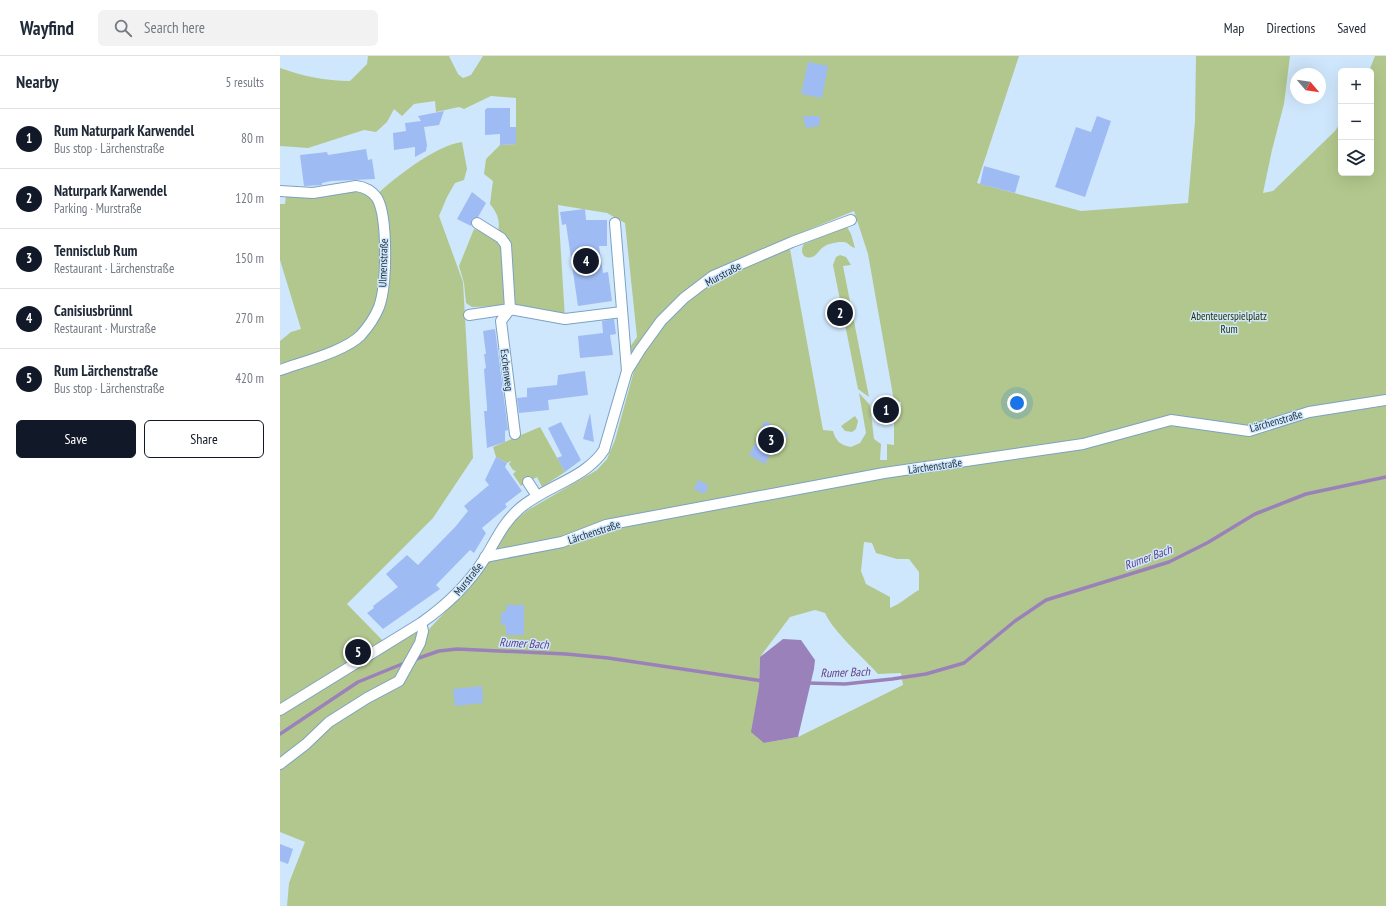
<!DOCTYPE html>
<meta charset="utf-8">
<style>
:root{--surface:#fff;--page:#f2f2f3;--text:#1f2937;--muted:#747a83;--line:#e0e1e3;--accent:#111827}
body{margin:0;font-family:"PT Sans Narrow",sans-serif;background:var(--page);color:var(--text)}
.controls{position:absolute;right:12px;top:12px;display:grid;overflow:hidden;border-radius:6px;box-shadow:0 4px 16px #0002}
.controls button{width:36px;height:36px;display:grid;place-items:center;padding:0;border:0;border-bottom:1px solid var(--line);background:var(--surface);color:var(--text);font:20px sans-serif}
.compass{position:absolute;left:1010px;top:12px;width:36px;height:36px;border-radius:50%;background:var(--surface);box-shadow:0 4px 16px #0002;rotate:119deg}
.you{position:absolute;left:737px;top:347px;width:14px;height:14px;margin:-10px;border:3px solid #fff;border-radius:50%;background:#1a73e8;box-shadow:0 0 0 6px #1a73e833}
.badge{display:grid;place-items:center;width:26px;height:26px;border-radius:50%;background:var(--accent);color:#fff;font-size:13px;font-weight:700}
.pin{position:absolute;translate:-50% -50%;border:2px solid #fff;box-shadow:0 1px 4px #0006}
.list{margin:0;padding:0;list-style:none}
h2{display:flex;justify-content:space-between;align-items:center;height:52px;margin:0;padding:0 16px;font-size:17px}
h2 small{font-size:13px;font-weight:400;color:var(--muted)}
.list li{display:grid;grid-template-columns:26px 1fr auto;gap:12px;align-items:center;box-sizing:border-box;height:60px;padding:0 16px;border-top:1px solid var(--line)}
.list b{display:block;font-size:15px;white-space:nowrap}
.list p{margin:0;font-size:13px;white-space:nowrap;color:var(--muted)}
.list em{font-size:13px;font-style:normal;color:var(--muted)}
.actions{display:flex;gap:8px;padding:12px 16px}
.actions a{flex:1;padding:9px 0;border:1px solid var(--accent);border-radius:6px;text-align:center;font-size:14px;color:var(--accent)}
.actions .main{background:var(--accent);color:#fff}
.icon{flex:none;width:22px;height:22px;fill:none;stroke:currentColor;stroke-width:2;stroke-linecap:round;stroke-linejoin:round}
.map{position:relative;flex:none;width:1106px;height:850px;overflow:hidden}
header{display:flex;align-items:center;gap:24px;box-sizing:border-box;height:56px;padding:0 20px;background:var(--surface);border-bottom:1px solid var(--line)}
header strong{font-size:19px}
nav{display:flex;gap:22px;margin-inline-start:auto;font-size:14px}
.search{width:280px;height:36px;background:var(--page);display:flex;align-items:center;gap:10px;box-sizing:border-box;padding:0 14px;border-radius:6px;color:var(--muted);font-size:15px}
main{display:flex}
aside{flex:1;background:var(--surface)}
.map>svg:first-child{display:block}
.green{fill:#b2c78d;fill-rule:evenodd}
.water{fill:#9b81ba}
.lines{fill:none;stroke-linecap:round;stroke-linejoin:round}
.stream{stroke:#9b81ba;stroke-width:3.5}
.building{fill:#9fbbf4}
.minor-casing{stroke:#7ca2c2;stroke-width:12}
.minor{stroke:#fff;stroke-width:10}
.labels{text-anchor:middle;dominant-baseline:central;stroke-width:3;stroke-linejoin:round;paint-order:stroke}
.street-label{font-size:11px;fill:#1c2c39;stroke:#cfe7fc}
.park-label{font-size:11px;fill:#243102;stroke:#cfe7fc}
.water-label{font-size:12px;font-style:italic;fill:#613e85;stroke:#cfe7fc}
</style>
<header>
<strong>Wayfind</strong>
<div class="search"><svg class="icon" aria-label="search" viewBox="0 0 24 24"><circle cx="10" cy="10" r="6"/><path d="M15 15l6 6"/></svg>Search here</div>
<nav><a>Map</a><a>Directions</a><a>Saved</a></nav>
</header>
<main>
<aside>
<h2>Nearby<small>5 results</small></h2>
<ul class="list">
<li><span class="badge">1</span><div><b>Rum Naturpark Karwendel</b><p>Bus stop · Lärchenstraße</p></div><em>80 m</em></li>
<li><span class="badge">2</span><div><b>Naturpark Karwendel</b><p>Parking · Murstraße</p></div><em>120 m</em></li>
<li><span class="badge">3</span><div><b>Tennisclub Rum</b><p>Restaurant · Lärchenstraße</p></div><em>150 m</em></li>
<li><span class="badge">4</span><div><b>Canisiusbrünnl</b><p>Restaurant · Murstraße</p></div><em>270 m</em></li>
<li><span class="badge">5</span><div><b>Rum Lärchenstraße</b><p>Bus stop · Lärchenstraße</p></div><em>420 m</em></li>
</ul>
<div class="actions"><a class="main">Save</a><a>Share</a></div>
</aside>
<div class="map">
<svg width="1106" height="850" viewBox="0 0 1106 850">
<rect width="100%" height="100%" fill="#cfe7fc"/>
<g class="green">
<path d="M88,0H169L178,18L183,22L191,19L203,0H739L697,127L801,155L908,147L915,65L916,0H1010L1004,48L992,94L983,137L993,135L1055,75L1061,66V117H1091V15H1089L1095,0H1106V850H7L9,827L25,786L0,776V314L3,313L0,306V285L11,276L21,273L0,204V148H5L6,140C13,140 21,142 28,142C50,140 73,128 92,143C111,124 156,89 182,86L187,113L184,124L175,127L167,141L159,160L183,226L193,402L153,462L67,548L106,588L141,567L142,584L150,572L199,520L223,479L234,465L248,454L317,414L327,403L335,384L355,311L348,294L357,281L345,167L327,157L278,149L285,263L220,250L192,251L186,247L184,227L179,210L194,173L210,179L218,175C221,165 216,155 210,148L213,125L204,118L206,103L220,89L236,88V42L211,40L184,53L179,51L156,56L155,45L134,48L122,60L114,53L107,66L96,76L84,74L28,92L0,90V12C23,20 45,25 70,25L87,8ZM574,155L588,198L614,345L621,346V354H614V389L607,388V404H600L601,388L594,383L590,349L579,337L586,377L580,387L571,391C561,389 556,386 553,375L543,374L508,182ZM584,486L592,487L596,497L617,503H629L639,516V534C628,540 622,547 610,552V541L586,528L581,515ZM535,554L545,557C555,578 582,600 598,618L621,617L623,629L518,681L484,687L479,631L480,601L510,561Z"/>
<path d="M567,171L571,178L575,192C570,191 568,185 562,186C555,186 546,188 541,193C538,196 536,200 532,201C522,204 520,194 524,188Z"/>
<path d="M560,199L566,201L571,209L563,210L589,341L578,333L553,209L556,201Z"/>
<path d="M575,360L578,365L576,373L572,376L565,375L561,370Z"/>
<path d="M260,371L285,416L262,431L257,421L241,430L233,418L236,415L233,414L229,408L231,405L227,407L216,401L213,391Z"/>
</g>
<path class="water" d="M503,583L521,584L535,604L534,613L518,681L484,687L471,676L479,631L480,601Z"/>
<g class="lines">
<g class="stream">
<path d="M133,604L159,595L177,593L286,598L328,602L483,625"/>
<path d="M527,627L565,628L612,623L646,618L684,607L735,565L766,544L889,506L927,487L975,458L1026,438L1106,421"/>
<path d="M0,678L78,626L127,606"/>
</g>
</g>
<g class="building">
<path d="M528,6L548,10L542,42L521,38Z"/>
<path d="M207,52H230V71H236V88L220,89V78L205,79V54Z"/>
<path d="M164,55L159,69L144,71L147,89L146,95L135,101V91L114,94L113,77L126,75L125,67L141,65L138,60Z"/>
<path d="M523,60H540L539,70L526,72Z"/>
<path d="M817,60L831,65L805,141L775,131L796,71L811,76Z"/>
<path d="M86,93L88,104L92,103L95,123L51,125L42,127V129L24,130L20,99L47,96L48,99Z"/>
<path d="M704,110L740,120L735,137L700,128Z"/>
<path d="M192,136L206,147L198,161L192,163L191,170L177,163Z"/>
<path d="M305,153L306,164H327V190H319L323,217L328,216L332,245L298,250L286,168L282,169L280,156Z"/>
<path d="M334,263L336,278L330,279L333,299L300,302L298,280L323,277L322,265Z"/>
<path d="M215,273L228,374L225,375V386L207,392L204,355H207V351L204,313L206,312L204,298H206L203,275Z"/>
<path d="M305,315L308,339L268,344L269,354L239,357L237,342L247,341V332L277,329L278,319Z"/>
<path d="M310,357L314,386L303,383Z"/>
<path d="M485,365L508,378L501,391L496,388L485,408L469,399L480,379L478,378Z"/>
<path d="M281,366L301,404L285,416L277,402L282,400L268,372Z"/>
<path d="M216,401L227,407L225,411L242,435L225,448L227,451L202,472L206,477L194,497L190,494L156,529L160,533L103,573L87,557L94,552L93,550L118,531L106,518L127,499L138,509L176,470L188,455L184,450L209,429L205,424Z"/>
<path d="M418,424L429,430L424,438L414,433Z"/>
<path d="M226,549H244V579H226V569H221V556H226Z"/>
<path d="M202,630L203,647L175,650L173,633Z"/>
<path d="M0,788L13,793L8,808L0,805Z"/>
</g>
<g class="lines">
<g class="minor-casing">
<g id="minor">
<path d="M0,135L33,137L76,130C84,131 92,135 97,142C108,161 107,229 99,251C95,261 89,270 81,279C66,295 22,306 0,314"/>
<path d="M335,167L347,315"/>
<path d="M189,259L230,253L226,189L221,182L197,167"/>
<path d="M235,378L221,265L230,253L285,263L342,256"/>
<path d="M248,426L257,440"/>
<path d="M205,501L282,486L326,469L604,417L803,388L891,364L969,375L1029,356L1106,344"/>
<path d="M0,654L141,567C167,549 188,529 205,502C216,484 223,467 239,453C265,430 305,423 324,394L347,315L360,294L381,265L404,242L433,220L512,186L571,164"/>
<path d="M0,708L26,688L49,666L87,642L119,625L140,587L143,575L141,567"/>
</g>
</g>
<use href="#minor" class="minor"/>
</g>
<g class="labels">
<g class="street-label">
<text transform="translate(103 207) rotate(-88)">Ulmenstraße</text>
<text transform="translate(443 218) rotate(-28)">Murstraße</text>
<text transform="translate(227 314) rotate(83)">Eschenweg</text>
<text transform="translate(996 365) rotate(-16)">Lärchenstraße</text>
<text transform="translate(655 410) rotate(-8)">Lärchenstraße</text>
<text transform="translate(314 476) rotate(-18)">Lärchenstraße</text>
<text transform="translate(188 523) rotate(-51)">Murstraße</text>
</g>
<g class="park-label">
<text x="949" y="260">Abenteuerspielplatz<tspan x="949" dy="13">Rum</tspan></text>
</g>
<g class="water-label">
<text transform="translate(868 501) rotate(-20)">Rumer Bach</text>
<text transform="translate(244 587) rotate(3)">Rumer Bach</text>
<text transform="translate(565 616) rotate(-2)">Rumer Bach</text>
</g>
</g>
</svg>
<div class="controls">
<button>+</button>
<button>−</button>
<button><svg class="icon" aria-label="layers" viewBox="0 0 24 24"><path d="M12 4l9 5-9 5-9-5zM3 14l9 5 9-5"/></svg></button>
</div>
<svg class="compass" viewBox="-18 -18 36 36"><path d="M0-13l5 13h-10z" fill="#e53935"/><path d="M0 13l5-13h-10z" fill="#747a83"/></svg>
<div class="you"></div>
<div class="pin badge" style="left:606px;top:354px">1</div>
<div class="pin badge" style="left:560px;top:257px">2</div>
<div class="pin badge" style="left:491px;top:384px">3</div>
<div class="pin badge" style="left:306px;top:205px">4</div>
<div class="pin badge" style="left:78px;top:596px">5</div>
</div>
</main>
